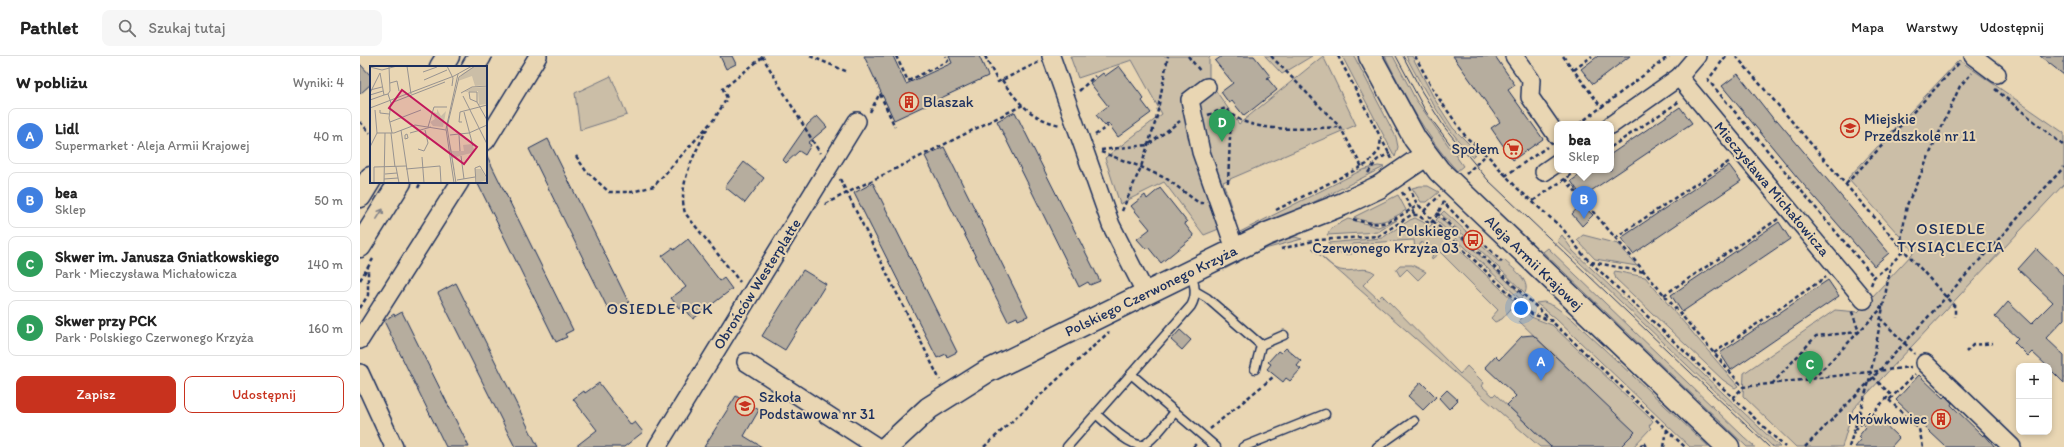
<!DOCTYPE html>
<html lang="pl">
<meta charset="utf-8">
<style>
:root{--surface:#fff;--page:#f6f6f6;--text:#222;--muted:#767676;--line:#e0e0e0;--accent:#c8321e}
body{margin:0;font-family:Itim,sans-serif;background:var(--page);color:var(--text)}
.controls{position:absolute;right:12px;bottom:12px;display:grid;overflow:hidden;border-radius:8px;box-shadow:0 2px 6px #0003}
.controls button{width:36px;height:36px;display:grid;place-items:center;padding:0;border:0;border-bottom:1px solid var(--line);background:var(--surface);color:var(--text);font:20px sans-serif}
.you{position:absolute;left:1161px;top:252px;width:14px;height:14px;margin:-10px;border:3px solid #fff;border-radius:50%;background:#1a73e8;box-shadow:0 0 0 6px #1a73e833}
.badge{display:grid;place-items:center;width:26px;height:26px;border-radius:50%;background:var(--accent);color:#fff;font-size:13px;font-weight:700}
.pin{position:absolute;translate:-50% -33px;filter:drop-shadow(0 1px 2px #0008)}
.pin::after{content:'';position:absolute;top:21px;width:14px;height:12px;background:inherit;clip-path:polygon(0 0,100% 0,50% 100%)}
.popup{position:absolute;left:1194px;top:65px;width:60px;height:52px;box-sizing:border-box;display:grid;place-content:center;border-radius:8px;background:var(--surface);filter:drop-shadow(0 1px 3px #0005);font-size:13px;white-space:nowrap;color:var(--muted)}
.popup b{font-size:15px;color:var(--text)}
.popup::after{content:'';position:absolute;left:50%;top:100%;margin-left:-8px;border:8px solid transparent;border-top-color:var(--surface)}
.list{margin:0;padding:0;list-style:none}
h2{display:flex;justify-content:space-between;align-items:center;height:52px;margin:0;padding:0 16px;font-size:17px}
h2 small{font-size:13px;font-weight:400;color:var(--muted)}
.list li{display:grid;grid-template-columns:26px 1fr auto;gap:12px;align-items:center;box-sizing:border-box;height:56px;margin:0 8px 8px;padding:0 8px;border:1px solid var(--line);border-radius:8px}
.list b{display:block;font-size:15px;white-space:nowrap}
.list p{margin:0;font-size:13px;white-space:nowrap;color:var(--muted)}
.list em{font-size:13px;font-style:normal;color:var(--muted)}
.actions{display:flex;gap:8px;padding:12px 16px}
.actions a{flex:1;padding:9px 0;border:1px solid var(--accent);border-radius:8px;text-align:center;font-size:14px;color:var(--accent)}
.actions .main{background:var(--accent);color:#fff}
.icon{flex:none;width:22px;height:22px;fill:none;stroke:currentColor;stroke-width:2;stroke-linecap:round;stroke-linejoin:round}
.map{position:relative;flex:none;width:1704px;height:391px;overflow:hidden}
header{display:flex;align-items:center;gap:24px;box-sizing:border-box;height:56px;padding:0 20px;background:var(--surface);border-bottom:1px solid var(--line)}
header strong{font-size:19px}
nav{display:flex;gap:22px;margin-inline-start:auto;font-size:14px}
.search{width:280px;height:36px;background:var(--page);display:flex;align-items:center;gap:10px;box-sizing:border-box;padding:0 14px;border-radius:8px;color:var(--muted);font-size:15px}
main{display:flex}
aside{flex:1;background:var(--surface)}
.map>svg:first-child{display:block}
.green{fill:#cbbea7;stroke:#737682}
.building{fill:#b6ad9e;stroke:#1b2f5e}
.lines{fill:none;stroke-linecap:round;stroke-linejoin:round}
.lane-casing{stroke:#1b2f5e;stroke-width:11}
.street-casing{stroke:#1b2f5e;stroke-width:20}
.secondary-casing{stroke:#1b2f5e;stroke-width:25}
.path{stroke:#1b2f5e;stroke-width:2.5;stroke-dasharray:4 3;stroke-linecap:butt}
.lane{stroke:#e9d6b3;stroke-width:8}
.street{stroke:#e9d6b3;stroke-width:17}
.secondary{stroke:#e9d6b3;stroke-width:22}
.tram{stroke:#1b2f5e;stroke-width:1}
.oneway{stroke:#828288}
.labels{text-anchor:middle;dominant-baseline:central;stroke-width:4;stroke-linejoin:round;paint-order:stroke}
.poi-label{font-size:15px;fill:#1b2f5e;stroke:#e9d6b3;text-anchor:start}
.street-label{font-size:15px;fill:#1b2f5e;stroke:#e9d6b3}
.neighbourhood-label{font-size:16px;letter-spacing:1px;fill:#1b2f5e;stroke:#e9d6b3}
.inset-road{fill:none;stroke:#979391;stroke-width:1}
.view{fill:#c2185b;fill-opacity:0.15;stroke:#c2185b;stroke-width:2}
.inset-edge{fill:none;stroke:#1b2f5e;stroke-width:2}
</style>
<header>
<strong>Pathlet</strong>
<div class="search"><svg class="icon" aria-label="search" viewBox="0 0 24 24"><circle cx="10" cy="10" r="6"/><path d="M15 15l6 6"/></svg>Szukaj tutaj</div>
<nav><a>Mapa</a><a>Warstwy</a><a>Udostępnij</a></nav>
</header>
<main>
<aside>
<h2>W pobliżu<small>Wyniki: 4</small></h2>
<ul class="list">
<li><span class="badge" style="background:#3f7fe0">A</span><div><b>Lidl</b><p>Supermarket · Aleja Armii Krajowej</p></div><em>40 m</em></li>
<li><span class="badge" style="background:#3f7fe0">B</span><div><b>bea</b><p>Sklep</p></div><em>50 m</em></li>
<li><span class="badge" style="background:#2e9e5b">C</span><div><b>Skwer im. Janusza Gniatkowskiego</b><p>Park · Mieczysława Michałowicza</p></div><em>140 m</em></li>
<li><span class="badge" style="background:#2e9e5b">D</span><div><b>Skwer przy PCK</b><p>Park · Polskiego Czerwonego Krzyża</p></div><em>160 m</em></li>
</ul>
<div class="actions"><a class="main">Zapisz</a><a>Udostępnij</a></div>
</aside>
<div class="map">
<svg width="1704" height="391" viewBox="0 0 1704 391">
<rect width="100%" height="100%" fill="#e9d6b3"/>
<filter id="ink" filterUnits="userSpaceOnUse"><feTurbulence type="fractalNoise" baseFrequency=".025" numOctaves="2"/><feDisplacementMap in="SourceGraphic" scale="8" xChannelSelector="R" yChannelSelector="G"/><feConvolveMatrix kernelMatrix="1 2 1 2 8 2 1 2 1" color-interpolation-filters="sRGB"/></filter>
<g filter="url(#ink)">
<g class="green">
<path d="M710,0H851L849,2V25L879,68L963,0L996,69L863,126L876,166L844,179L804,126L760,148L745,102L802,58L772,4L718,22Z"/>
<path d="M905,0H952L922,18Z"/>
<path d="M982,0H994L1036,81L1038,91L1035,101Z"/>
<path d="M1025,0H1033L1056,44L1103,110L1097,115C1066,81 1045,41 1025,0Z"/>
<path d="M1046,0H1052L1075,44L1093,72L1117,96L1112,101C1085,71 1065,36 1046,0Z"/>
<path d="M1599,4L1704,77V128L1493,353L1482,391H1436L1383,340L1384,317L1475,254L1498,256L1554,196L1488,122Z"/>
<path d="M251,20L267,59L220,74L215,37Z"/>
<path d="M1018,110L1024,111L886,180L878,177L1002,114Z"/>
<path d="M1060,130H1068L1079,136L1067,146H1061L1052,132Z"/>
<path d="M1038,139L1046,154C1028,166 1014,170 994,161Z"/>
<path d="M1084,155L1108,177L1105,180L1081,158Z"/>
<path d="M1079,161L1163,240L1160,243L1076,164Z"/>
<path d="M1055,162L1063,166L1069,171L1072,168L1156,247L1142,263L1135,266L1131,262L1138,254L1080,196L1072,203H1071L1075,193L1061,186L1057,196L1055,195L1054,184L992,188V198C981,199 975,196 968,187L1022,182L1050,164Z"/>
<path d="M988,163L1018,171L1037,164L1018,176L967,179L973,171Z"/>
<path d="M1202,179L1213,195L1420,391H1413L1197,185Z"/>
<path d="M1223,179L1258,188L1277,210L1235,203L1217,184Z"/>
<path d="M935,181L942,183L901,194L863,214L861,209L904,188Z"/>
<path d="M1119,187L1140,207L1144,204C1152,212 1171,224 1165,237L1116,190Z"/>
<path d="M952,192C960,198 970,211 980,214C992,217 1005,209 1015,217L1003,229L1018,243L1022,239L1100,318L1107,310L1124,327L1122,330L1133,340L1135,338L1191,391H1180Z"/>
<path d="M1188,192L1384,381L1395,391H1387L1183,196Z"/>
<path d="M1040,209H1052L1066,216L1058,224L1047,213L1040,220L1036,213Z"/>
<path d="M1255,215L1285,221L1378,330L1375,332L1363,324L1256,223L1254,217Z"/>
<path d="M1184,246L1194,250L1212,263L1349,391H1330L1195,262L1176,247Z"/>
<path d="M1167,257L1171,261L1192,269L1293,365L1289,370L1291,372L1273,391H1260L1274,376L1159,265Z"/>
</g>
<g class="building">
<path d="M360,0H372L376,8L366,13Z"/>
<path d="M504,0H533L546,28L592,7L589,0H619L628,20L534,64Z"/>
<path d="M862,0H894L910,20L907,22L917,34L884,60L872,45L869,47L861,36L873,27L855,5Z"/>
<path d="M1093,0H1135L1155,29L1148,34L1183,83L1153,104L1131,72L1140,66Z"/>
<path d="M1238,0H1270L1233,28L1221,13Z"/>
<path d="M1680,0H1704V19Z"/>
<path d="M0,8L11,20V28L0,38Z"/>
<path d="M759,10L784,43L782,45L791,57L758,81L748,67L745,70L736,59L748,50L730,27L743,17L745,20Z"/>
<path d="M1378,18L1415,65L1417,64L1529,197L1514,210L1437,121L1362,30Z"/>
<path d="M1320,51L1332,67L1222,141L1211,125L1227,114H1251V98Z"/>
<path d="M655,56L740,225L730,229L728,226L719,231L637,65Z"/>
<path d="M457,60L467,71L448,87L451,89L445,99L439,95L426,107L423,104L448,68Z"/>
<path d="M188,83L269,247L259,252L249,255L169,93Z"/>
<path d="M584,91L668,260L658,264L657,261L648,265L565,100Z"/>
<path d="M126,98L213,274L205,278L207,281L196,286L117,126H126Z"/>
<path d="M384,106L404,122L385,147L365,131Z"/>
<path d="M1369,109L1381,125L1273,198L1261,182Z"/>
<path d="M513,127L597,296L587,301L586,298L577,302L494,137Z"/>
<path d="M800,132L827,166L824,167L834,180L801,207L788,191L786,193L777,183L790,173L771,150L785,139L787,143Z"/>
<path d="M1221,148L1233,159L1222,170L1212,158Z"/>
<path d="M1419,166L1430,183L1322,256L1311,239Z"/>
<path d="M328,183L360,225L364,222L372,233L333,263L323,250L319,252L311,242L326,231L302,200L313,192L314,194Z"/>
<path d="M1676,193L1704,220V263L1686,282L1704,299V327L1689,312V310H1687L1672,296L1668,300L1654,286L1658,282L1635,261L1648,246L1671,268L1693,246L1658,213Z"/>
<path d="M443,214L466,228L425,294L402,280Z"/>
<path d="M1468,224L1479,240L1371,314L1360,297Z"/>
<path d="M96,227L178,391H155L78,237Z"/>
<path d="M42,256L109,391H86L24,265L34,258L35,260Z"/>
<path d="M820,274L831,284L822,294L811,284Z"/>
<path d="M1173,279L1275,376L1260,391H1191L1147,349L1156,340L1125,311L1135,300L1139,304L1162,280Z"/>
<path d="M926,292L941,305L937,310L941,313L930,325L926,322L923,326L907,313L911,308L908,306L918,295L921,297Z"/>
<path d="M1559,319L1583,342L1585,340L1592,347L1591,349L1623,380L1624,378L1635,391H1586L1536,344Z"/>
<path d="M1061,326L1076,341L1063,354L1048,340Z"/>
<path d="M239,327L271,369L275,366L283,376L264,391H215L237,374L213,343L224,335L225,337Z"/>
<path d="M1087,334L1098,344L1089,353L1079,342Z"/>
<path d="M376,340L399,354L384,380L402,391H344Z"/>
<path d="M1514,358L1539,382L1531,391H1495L1501,384L1498,381L1506,371L1504,369Z"/>
</g>
<g class="lines">
<g class="lane-casing">
<g id="lane">
<path d="M835,235L847,242L901,289L924,279"/>
<path d="M895,313L901,289"/>
<path d="M771,318L856,391"/>
<path d="M736,358C746,367 770,391 783,389C793,385 807,365 815,356"/>
<path d="M707,391L831,250C837,240 835,226 830,216"/>
<path d="M883,391L965,358"/>
<path d="M1017,391L1054,365"/>
</g>
</g>
<g class="street-casing">
<g id="street">
<path d="M691,0L751,169L786,238"/>
<path d="M1154,0L1171,24L1170,41L1197,80"/>
<path d="M1613,0L1637,18"/>
<path d="M1319,21L1504,244"/>
<path d="M847,31L830,44L841,96L875,193"/>
<path d="M1251,69L1319,21L1337,0"/>
<path d="M126,85L178,0"/>
<path d="M1184,116L1197,107"/>
<path d="M0,284L100,126"/>
<path d="M386,306L517,391"/>
<path d="M1565,307L1652,391"/>
<path d="M0,317L34,391"/>
<path d="M297,391L497,65"/>
</g>
</g>
<g class="secondary-casing">
<g id="secondary">
<path d="M1010,0L1055,83L1079,115L1368,391"/>
<path d="M81,11L88,0"/>
<path d="M113,11L120,0"/>
<path d="M0,140L11,122"/>
<path d="M0,190L40,126"/>
<path d="M527,391L569,352L626,316L907,178L983,148L1019,131L1066,99"/>
</g>
</g>
<g class="path">
<path d="M402,0L460,97"/>
<path d="M450,0L488,16"/>
<path d="M536,0L548,25L588,5L586,0"/>
<path d="M625,0L638,26L679,6"/>
<path d="M828,0L841,16"/>
<path d="M911,0L980,71L1002,111"/>
<path d="M978,0L1032,103"/>
<path d="M1055,0L1075,37L1106,81L1130,102L1157,132L1203,173L1224,200L1425,391"/>
<path d="M1203,0L1242,52"/>
<path d="M1366,0L1348,24L1514,221"/>
<path d="M1376,0L1499,144L1595,251V261"/>
<path d="M1214,14L1232,0"/>
<path d="M642,24C658,47 672,63 700,69"/>
<path d="M1635,33L1704,90"/>
<path d="M719,35L735,20"/>
<path d="M520,38L535,71"/>
<path d="M510,56L520,37"/>
<path d="M848,59L866,52C885,80 950,72 980,71"/>
<path d="M0,66L10,77"/>
<path d="M1219,68L1309,0"/>
<path d="M347,73C335,97 317,129 325,157L380,226"/>
<path d="M735,79L748,70"/>
<path d="M1251,91L1320,45"/>
<path d="M741,94L788,89L820,65"/>
<path d="M741,96L781,111L807,123L839,147H844"/>
<path d="M216,100L226,115L249,136H272L294,130L355,62L367,42L363,33L404,0"/>
<path d="M1008,117L1017,104L1030,97"/>
<path d="M1106,118L1126,99"/>
<path d="M1145,120L1187,91"/>
<path d="M480,123L580,324"/>
<path d="M1205,123L1383,331"/>
<path d="M868,127L871,59"/>
<path d="M1486,128L1600,6"/>
<path d="M1049,131L1056,146L1073,165L1152,240L1172,258L1192,265"/>
<path d="M58,132L61,126"/>
<path d="M1042,136L1055,159"/>
<path d="M1173,145L1218,114"/>
<path d="M465,148L663,49"/>
<path d="M1086,149L1142,206"/>
<path d="M916,154L1007,108L1019,95L1021,83"/>
<path d="M762,155L781,111L796,64L808,0"/>
<path d="M1064,155L1080,139"/>
<path d="M1077,157L1325,391"/>
<path d="M993,163C1026,173 1030,165 1059,149"/>
<path d="M1255,182L1370,105"/>
<path d="M1540,190L1547,149L1600,30L1612,17"/>
<path d="M921,193L957,184L1019,180L1051,159H1058L1070,168L1076,161L1085,144"/>
<path d="M1231,206L1284,216"/>
<path d="M0,224L13,203"/>
<path d="M1511,229L1514,221L1530,209"/>
<path d="M1304,239L1418,163"/>
<path d="M0,252L8,239V211"/>
<path d="M1520,262L1555,298"/>
<path d="M1606,296L1613,289L1633,287"/>
<path d="M1354,297L1466,221"/>
<path d="M1513,321L1533,341"/>
<path d="M1453,323L1522,252L1517,250"/>
<path d="M1412,328L1456,280L1499,276L1491,253"/>
<path d="M1373,342L1383,331L1551,311"/>
<path d="M1529,344L1559,373L1563,391"/>
<path d="M850,373L913,321"/>
<path d="M1495,374L1527,342L1529,344L1555,318"/>
<path d="M624,391L749,276"/>
<path d="M833,391L837,387"/>
<path d="M1280,391L1283,386L1286,391"/>
<path d="M1304,391L1307,374"/>
<path d="M1445,391L1509,326L1531,208L1544,194"/>
<path d="M1489,391L1509,326L1704,111"/>
</g>
<use href="#lane" class="lane"/>
<use href="#street" class="street"/>
<use href="#secondary" class="secondary"/>
<g class="tram">
<path d="M1036,0L1066,56L1099,100"/>
<path d="M1043,0L1062,36L1085,72L1128,124L1409,391"/>
</g>
</g>
<defs><path id="oneway-shaft" d="M-6 0H5M1.5-3L5.5 0L1.5 3" fill="none" stroke-width="1.6" stroke-linecap="round" stroke-linejoin="round"/></defs>
<use class="oneway" href="#oneway-shaft" transform="translate(20 158) rotate(-58)"/>
</g>
<defs>
<g id="building-ring" transform="scale(1)"><circle r="9.5" fill="#e9d6b3" stroke="#c8321e" stroke-width="1.5"/><path d="M-4-6H4V6H1V3H-1V6H-4ZM-2.5-4.3h1.7v1.8h-1.7ZM.8-4.3h1.7v1.8H.8ZM-2.5-1h1.7V.8h-1.7ZM.8-1h1.7V.8H.8Z" fill="#c8321e"/></g>
<g id="school-ring" transform="scale(1)"><circle r="9.5" fill="#e9d6b3" stroke="#c8321e" stroke-width="1.5"/><path d="M0-5L7-2L0 1L-7-2ZM-4 1L0 2.5L4 1V4Q0 6-4 4Z" fill="#c8321e"/></g>
<g id="supermarket-ring" transform="scale(1)"><circle r="9.5" fill="#e9d6b3" stroke="#c8321e" stroke-width="1.5"/><path d="M-6-5.5h2.5l.6 2H6L4.5 2H-2.5L-4.4-4H-6ZM-1.5 3.2a1.3 1.3 0 1 0 .1 0ZM3 3.2a1.3 1.3 0 1 0 .1 0Z" fill="#c8321e"/></g>
<g id="bus-ring" transform="scale(1)"><circle r="9.5" fill="#e9d6b3" stroke="#c8321e" stroke-width="1.5"/><path d="M-5-6H5V4H4V6H2V4H-2V6H-4V4H-5ZM-3.5-4V0h7V-4ZM-3.5 1.2v1.5H-2V1.2ZM2 1.2v1.5H3.5V1.2Z" fill="#c8321e"/></g>
</defs>
<g fill-rule="evenodd">
<use href="#building-ring" x="549" y="46"/>
<use href="#school-ring" x="1490" y="72"/>
<use href="#supermarket-ring" x="1153" y="93"/>
<use href="#bus-ring" x="1113" y="184"/>
<use href="#school-ring" x="385" y="350"/>
<use href="#building-ring" x="1581" y="363"/>
</g>
<g class="labels">
<g class="poi-label">
<text x="563" y="46">Blaszak</text>
<text x="1504" y="63">Miejskie<tspan x="1504" dy="17">Przedszkole nr 11</tspan></text>
<text x="1139" y="93" text-anchor="end">Społem</text>
<text x="1099" y="175" text-anchor="end">Polskiego<tspan x="1099" dy="17">Czerwonego Krzyża 03</tspan></text>
<text x="399" y="341">Szkoła<tspan x="399" dy="17">Podstawowa nr 31</tspan></text>
<text x="1567" y="363" text-anchor="end">Mrówkowiec</text>
</g>
<g class="street-label">
<text transform="translate(1412 133) rotate(50)">Mieczysława Michałowicza</text>
<text transform="translate(1174 207) rotate(44)">Aleja Armii Krajowej</text>
<text transform="translate(397 228) rotate(-58)">Obrońców Westerplatte</text>
<text transform="translate(791 235) rotate(-26)">Polskiego Czerwonego Krzyża</text>
</g>
<g class="neighbourhood-label">
<text x="1591" y="172">OSIEDLE<tspan x="1591" dy="18">TYSIĄCLECIA</tspan></text>
<text x="300" y="252">OSIEDLE PCK</text>
</g>
</g>
<g transform="translate(10 10)">
<rect width="117" height="117" fill="#e9d6b3"/>
<path d="M117,0V19L105,20L102,10L88,15L92,8L103,1ZM117,21V38L109,39L108,25L94,26L101,22ZM67,43L71,50L76,45L73,61L63,60L60,56L65,53L63,49L64,46L67,47ZM78,72L82,85H94L93,79L102,78L105,86L82,92L81,84L85,105L84,104ZM105,103H111L117,114L107,117Z" fill="#cbbea7"/>
<path class="inset-road" d="M19,0L20,25L18,28L21,37L75,16M37,0L41,28M77,0L83,12L82,20M0,1L12,4L27,0M53,6L67,1M10,7L14,29L18,28M54,14L77,4M20,17L27,15L29,25M0,24L12,21M0,27L10,7M91,27L102,21L117,20M0,29L13,25M93,30L117,78M0,34L14,29M107,36L100,33L99,26H107V36L117,54M21,37L19,52L22,67M0,42L84,10L102,0M5,44L7,67M10,44V47L19,48M94,46L103,80M20,56L51,44M92,56H89L90,46L117,39M58,61L64,41H77M31,64L39,117M7,67H24L45,59L76,64M21,67L25,101M40,67L61,61M37,68L38,72L35,73V69ZM80,69L99,67L117,59M89,69L90,85M0,81L7,67M48,83L54,85L58,77L55,64M91,90L94,113M52,91L54,117M70,100L71,117M26,101L29,117M36,103L70,100M15,108L27,107M14,113L28,112M87,114L105,111M4,117V101L36,100M14,117L15,67M84,117L76,63L88,8M86,117L77,61L89,11L105,0M106,117L105,102L110,100L117,112"/>
<path class="view" d="M32,24L107,81L94,98L19,42Z"/>
<rect width="117" height="117" class="inset-edge"/>
</g>
</svg>
<div class="controls">
<button>+</button>
<button>−</button>
</div>
<div class="you"></div>
<div class="pin badge" style="left:1181px;top:325px;background:#3f7fe0">A</div>
<div class="pin badge" style="left:1224px;top:163px;background:#3f7fe0">B</div>
<div class="popup"><b>bea</b>Sklep</div>
<div class="pin badge" style="left:1450px;top:328px;background:#2e9e5b">C</div>
<div class="pin badge" style="left:862px;top:86px;background:#2e9e5b">D</div>
</div>
</main>
